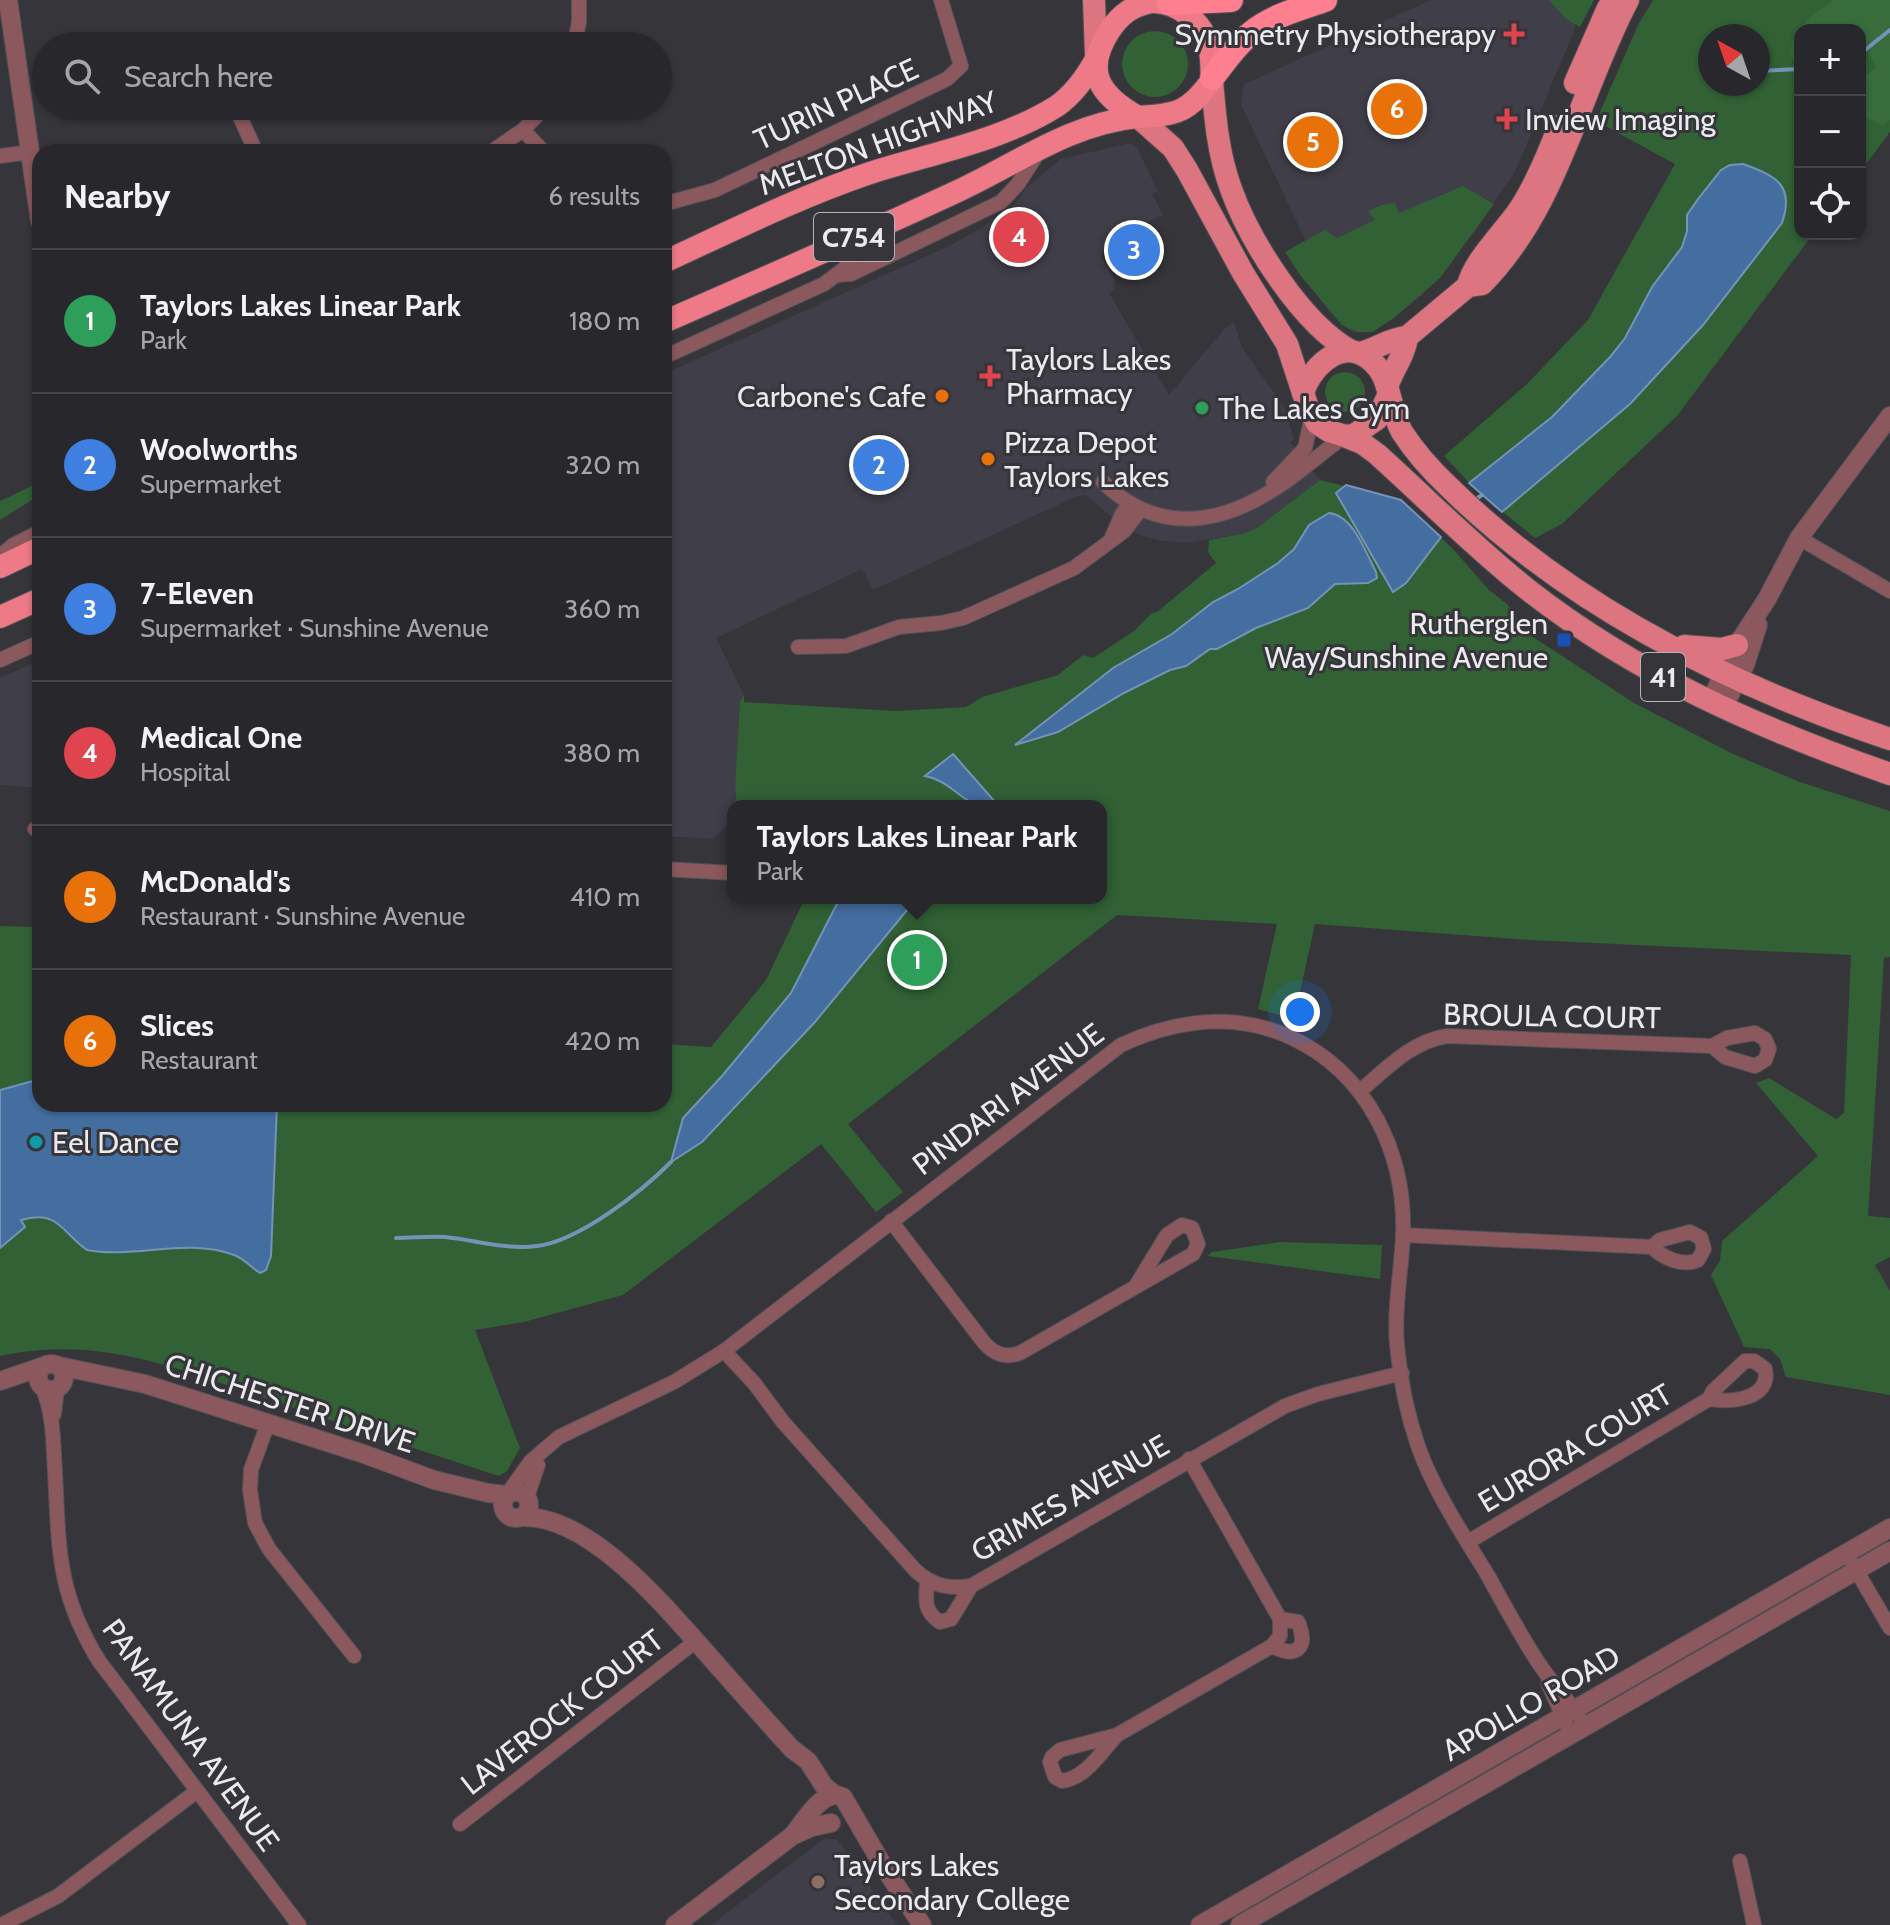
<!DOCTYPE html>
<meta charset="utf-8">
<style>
:root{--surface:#28282c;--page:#343438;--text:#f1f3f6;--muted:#a5a6a9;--line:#444448;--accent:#bca0f2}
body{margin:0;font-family:Cabin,sans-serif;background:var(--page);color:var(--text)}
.controls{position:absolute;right:24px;top:24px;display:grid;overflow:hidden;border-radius:16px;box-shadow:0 2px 6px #0004}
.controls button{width:72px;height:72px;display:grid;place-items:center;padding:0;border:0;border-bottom:2px solid var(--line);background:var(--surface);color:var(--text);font:40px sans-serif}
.compass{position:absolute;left:1698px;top:24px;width:72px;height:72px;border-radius:50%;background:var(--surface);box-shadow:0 2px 6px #0004;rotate:320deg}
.you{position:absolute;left:1300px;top:1012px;width:28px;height:28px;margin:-20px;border:6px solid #fff;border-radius:50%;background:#1a73e8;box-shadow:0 0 0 12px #1a73e833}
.badge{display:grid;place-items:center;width:52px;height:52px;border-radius:50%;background:var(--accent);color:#fff;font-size:26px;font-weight:700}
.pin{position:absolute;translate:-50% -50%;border:4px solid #fff;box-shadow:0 2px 8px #0006}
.popup{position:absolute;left:727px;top:800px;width:380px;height:104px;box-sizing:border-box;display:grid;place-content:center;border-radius:16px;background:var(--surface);filter:drop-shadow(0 2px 6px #0005);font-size:26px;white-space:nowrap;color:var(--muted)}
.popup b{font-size:30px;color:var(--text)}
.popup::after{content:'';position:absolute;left:50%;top:100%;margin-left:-16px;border:16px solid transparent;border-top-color:var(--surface)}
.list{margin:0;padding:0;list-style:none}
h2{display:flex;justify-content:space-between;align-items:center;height:104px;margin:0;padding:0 32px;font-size:34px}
h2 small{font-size:26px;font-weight:400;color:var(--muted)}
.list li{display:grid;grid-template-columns:52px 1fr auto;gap:24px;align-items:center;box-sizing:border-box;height:144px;padding:0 32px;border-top:2px solid var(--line)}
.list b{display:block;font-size:30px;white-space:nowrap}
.list p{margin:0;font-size:26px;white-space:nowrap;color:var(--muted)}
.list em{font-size:26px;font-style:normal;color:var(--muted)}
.icon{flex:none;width:44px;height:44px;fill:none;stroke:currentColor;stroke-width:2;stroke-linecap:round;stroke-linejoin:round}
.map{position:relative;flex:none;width:1890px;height:1925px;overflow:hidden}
.search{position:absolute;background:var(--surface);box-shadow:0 2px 6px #0004;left:32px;top:32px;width:640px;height:88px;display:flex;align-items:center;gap:20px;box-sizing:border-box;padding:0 28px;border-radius:44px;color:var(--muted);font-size:30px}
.panel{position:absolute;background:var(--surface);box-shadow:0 2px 6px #0004;left:32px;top:144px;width:640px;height:968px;border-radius:24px}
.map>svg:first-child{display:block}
.built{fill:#403e49}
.green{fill:#316135;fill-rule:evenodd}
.forest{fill:#386c3d}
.water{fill:#446ea0;stroke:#7693b7;stroke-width:2}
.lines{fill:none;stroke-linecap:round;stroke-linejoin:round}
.stream{stroke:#7693b7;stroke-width:4}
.minor-casing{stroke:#535257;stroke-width:16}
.tertiary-casing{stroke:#535257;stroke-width:20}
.primary-casing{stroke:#535257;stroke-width:24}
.trunk-casing{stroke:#535257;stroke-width:24}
.motorway-casing{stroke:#535257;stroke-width:26}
.minor{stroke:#8b585d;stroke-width:14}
.tertiary{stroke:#8b585d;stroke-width:18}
.primary{stroke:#dd7581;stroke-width:22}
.trunk{stroke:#ee7a88;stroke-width:22}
.motorway{stroke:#fe8090;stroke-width:24}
.health-dot{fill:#e0444e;stroke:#36353a;stroke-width:3}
.food-dot{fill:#e8710a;stroke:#36353a;stroke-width:3}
.leisure-dot{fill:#2e9e5b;stroke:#36353a;stroke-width:3}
.transit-dot{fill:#1a4fb4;stroke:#36353a;stroke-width:3}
.culture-dot{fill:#0f9aa8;stroke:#36353a;stroke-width:3}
.education-dot{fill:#8d6e63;stroke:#36353a;stroke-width:3}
.labels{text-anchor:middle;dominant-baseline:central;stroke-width:6;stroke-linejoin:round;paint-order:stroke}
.shield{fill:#36353a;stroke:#b5b4b8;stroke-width:2}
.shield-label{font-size:28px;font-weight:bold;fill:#ebeaee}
.poi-label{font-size:30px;fill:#ebeaee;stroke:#36353a;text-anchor:start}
.street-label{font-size:30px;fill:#ebeaee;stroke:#36353a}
</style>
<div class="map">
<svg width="1890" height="1925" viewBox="0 0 1890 1925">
<rect width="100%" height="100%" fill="#36353a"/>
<g class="built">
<path d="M1431,0H1549L1576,26L1515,172L1448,267L1422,295L1378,329L1364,333L1350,331L1331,314L1285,252L1305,240L1241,104L1244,84Z"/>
<path d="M1130,143L1137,148L1158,191L1152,194L1163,215L1108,240L1101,257L1115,280L1114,289L1109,293L1169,395L1225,328L1234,322L1242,347L1285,409L1294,439L1290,442L1320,480L1270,519L1247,533L1186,543L1163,541L1139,535L1109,515L1086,495L1075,497L873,590L862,569L716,638L744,695L740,701L735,787L737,806H733V819L713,839L664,836V374L949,246L983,227L992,219L1010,211L1026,188L1061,159Z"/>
<path d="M40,660V788L0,785V678Z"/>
<path d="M825,1838L838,1840L897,1925H711Z"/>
</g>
<g class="green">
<path d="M1549,0H1594L1580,27L1566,19Z"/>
<path d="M1653,0H1890V132L1860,172V30H1800V234H1813L1677,416L1562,524L1535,538L1475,489L1444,456L1527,384L1588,320L1675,164L1596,121L1638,25ZM1710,36H1758V84H1710Z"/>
<circle cx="1155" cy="64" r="33"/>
<path d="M1463,186L1494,204L1440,278L1394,318L1372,332H1357L1342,325L1300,275L1285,252L1325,230L1337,238L1375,220L1368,211L1382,205L1395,203L1399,213Z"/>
<circle cx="1345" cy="392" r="20"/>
<path d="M1320,480L1401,500L1454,550L1489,590L1507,604L1530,635L1634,703L1733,754L1800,782L1890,811V957L1884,958L1868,1216L1890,1218V1257L1875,1265L1890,1291V1395L1786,1377L1780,1359L1770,1349L1744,1347L1711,1275L1720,1261L1722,1241L1818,1156L1756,1083L1769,1078L1836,1119L1844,1113L1851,955L1530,940L1315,924L1294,1019L1258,1009L1277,924L1117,915L848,1124L903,1192L876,1212L821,1144L623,1295L524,1322L475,1330L520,1448L507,1471L499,1476C428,1453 356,1429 285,1405C189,1373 103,1333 0,1356V926L40,927V1104H664V1044L711,1047L766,980L805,898H1101V806H737L735,787L740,701L744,695V702L895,711L966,707L982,697L1058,675L1083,655L1093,658L1134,631L1152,613L1157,612L1216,563L1208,552L1209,540L1246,533L1258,527Z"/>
<path d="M40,482V495L0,520V501Z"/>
<path d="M1280,1242L1382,1245L1380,1279L1208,1256L1212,1252Z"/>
</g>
<path class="forest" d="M1834,0H1890V120L1883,125L1860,116V80L1876,68L1863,41H1860V30H1800V64L1790,56C1790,30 1814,14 1834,0Z"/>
<g class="water">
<path d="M1743,164C1776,176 1795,185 1782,223L1703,325L1630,404L1502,512L1469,483L1552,417L1610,357L1625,338L1652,287L1682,247L1687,231V215L1698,199L1721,170L1730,165Z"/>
<path d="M1346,485L1401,500L1441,537L1406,583L1393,592L1336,493Z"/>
<path d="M1329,513C1353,515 1366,553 1376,572L1377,578L1368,583L1335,584L1308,608L1256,628L1217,649H1210L1186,666L1170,670L1124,693L1058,732L1015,745L1113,668L1172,634L1213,602L1238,589L1278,563L1294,549L1309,525Z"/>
<path d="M953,754L996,803C969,816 955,781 925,776Z"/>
<path d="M840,898H917L815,1022L702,1142L671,1162L683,1118L722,1076L791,993Z"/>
<path d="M40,1079V1104H277L271,1256L266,1270L260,1273C250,1267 245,1259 234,1255C186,1237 136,1259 87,1250C62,1233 59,1209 21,1220L25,1227L0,1248V1090Z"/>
</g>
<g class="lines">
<g class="stream">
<path d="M1860,54L1890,30"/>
<path d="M1758,71L1800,69"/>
<path d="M1473,501L1482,495"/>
<path d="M396,1238C412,1238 429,1236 445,1237C475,1240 506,1250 537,1246C579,1241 641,1192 671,1162"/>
</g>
<g class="minor-casing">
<g id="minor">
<path d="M574,46L579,22V0"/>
<path d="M235,106L256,152"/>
<path d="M523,130L544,152"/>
<path d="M491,152L523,130L546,106"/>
<path d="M0,156L30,152"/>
<path d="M664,204L715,190L947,79L961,66L941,0"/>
<path d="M836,275L851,274L1001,202L1018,184L1040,150"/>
<path d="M664,357L824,284L844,269L870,235"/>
<path d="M1103,482C1156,534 1218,526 1276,488C1300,473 1321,453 1345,436"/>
<path d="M1273,482L1305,448L1312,416"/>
<path d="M1112,537L1122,514L1130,503"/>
<path d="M1799,538L1890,591"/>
<path d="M798,647L846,646L899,627L941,623L963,618L1074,568L1124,531L1141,509"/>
<path d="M0,660L40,642"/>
<path d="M35,829L40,827"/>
<path d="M664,869L733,873"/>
<path d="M1755,1033L1765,1039L1769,1049L1765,1060L1755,1066L1725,1057L1712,1046L1727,1038Z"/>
<path d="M1360,1091C1386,1069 1412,1041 1447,1036L1712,1046"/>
<path d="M891,1221L982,1340C992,1353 1004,1359 1020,1353L1193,1254L1198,1244L1192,1228L1182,1225L1167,1235L1137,1284"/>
<path d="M1403,1235L1652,1247C1663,1258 1683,1267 1698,1260L1704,1249L1701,1238L1690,1232L1660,1240L1652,1247"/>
<path d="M724,1351L754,1383L783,1422L916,1571C933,1586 949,1589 971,1586L1285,1406L1318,1394L1402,1373"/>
<path d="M1745,1361H1754L1765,1369C1772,1399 1731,1403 1709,1399L1713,1391Z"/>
<path d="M42,1387C54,1414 53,1443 55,1472C59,1549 57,1593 99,1661L299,1925"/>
<path d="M54,1414L57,1389"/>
<path d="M268,1423L251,1470L250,1490L255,1523L269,1549L354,1656"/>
<path d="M508,1493L531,1461L559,1437L674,1382L724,1351L1121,1045C1175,1020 1234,1012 1290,1037C1368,1073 1406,1153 1403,1236C1401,1272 1394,1309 1397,1345C1400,1378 1407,1414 1418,1446C1433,1489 1463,1535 1487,1574C1505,1606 1522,1639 1542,1668C1554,1685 1568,1700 1579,1717"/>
<path d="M527,1497L538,1465"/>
<path d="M1468,1542L1709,1399"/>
<path d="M1852,1563L1890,1628"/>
<path d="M927,1581C926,1599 923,1611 940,1622L951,1619L971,1586"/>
<path d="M1272,1646C1296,1659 1309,1648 1298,1622L1280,1619"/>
<path d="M1548,1683L1571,1735"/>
<path d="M1117,1735C1101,1752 1086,1778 1062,1781L1055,1777L1050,1762L1052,1757L1060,1750L1117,1735L1272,1646L1280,1636V1619L1189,1459"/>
<path d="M460,1824L696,1641"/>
<path d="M1740,1861L1754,1925"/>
<path d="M1,1925L58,1896L197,1791"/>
</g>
</g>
<g class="tertiary-casing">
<g id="tertiary">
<path d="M8,0L40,221"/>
<path d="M0,559L14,547L40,534"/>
<path d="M1710,702L1737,645L1767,599L1799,538L1890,416"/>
<path d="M1723,708L1745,665L1758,625"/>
<circle cx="51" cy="1377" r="13"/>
<path d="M59,1366L145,1384L364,1454L434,1480L488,1493L507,1495"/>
<path d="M0,1381L41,1367"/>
<circle cx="516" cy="1505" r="13"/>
<path d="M522,1517C591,1515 667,1609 710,1657C737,1688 764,1718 792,1749L808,1761L824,1786L834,1794"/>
<path d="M792,1836C804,1822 823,1787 843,1797L882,1864L922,1925"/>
<path d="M675,1925L792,1836L812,1827L831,1823"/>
<path d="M1200,1925L1890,1528"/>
<path d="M1240,1925L1890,1551"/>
</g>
</g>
<g class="primary-casing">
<g id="primary">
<path d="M1094,0L1096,55"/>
<path d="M1212,80C1215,117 1218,154 1231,189C1250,242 1302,324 1351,351"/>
<path d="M1575,83L1608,8"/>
<path d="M1138,117L1173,148L1187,170L1243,273L1287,344L1308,408L1317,423L1329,431L1345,436L1354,435L1377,419L1389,394"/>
<path d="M1468,286C1472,263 1504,232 1519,210C1536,184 1548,155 1559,126"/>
<path d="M1360,353C1377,349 1390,338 1407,337L1468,286L1482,284C1559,206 1578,95 1628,0"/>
<path d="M1387,387C1393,369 1405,355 1407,337"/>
<path d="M1303,393C1309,371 1336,342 1361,354C1393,369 1387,406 1402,432C1415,452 1432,471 1449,487C1570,606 1731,686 1890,739"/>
<path d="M1347,437L1362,443L1377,454C1427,499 1474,547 1527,589C1635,674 1761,729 1890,774"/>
<path d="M1684,646L1722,649L1737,645"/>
</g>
</g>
<g class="trunk-casing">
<g id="trunk">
<path d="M1151,2C1177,1 1203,22 1209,47C1212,57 1211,69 1212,80C1189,112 1177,115 1138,117C1099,95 1083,71 1110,30C1121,14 1132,6 1151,2Z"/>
<path d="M664,262C731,231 797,198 867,174C928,154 1002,141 1057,106C1074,94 1086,77 1096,59"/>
<path d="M664,322C762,279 861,236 958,191C1018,163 1070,124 1137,117"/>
<path d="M0,567L40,548"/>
<path d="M0,617L40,599"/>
</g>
</g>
<g class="motorway-casing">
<g id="motorway">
<path d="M1169,3L1231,0"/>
<path d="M1212,78C1224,63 1235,46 1250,34C1271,16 1299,9 1325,0"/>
</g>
</g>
<use href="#minor" class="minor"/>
<use href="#tertiary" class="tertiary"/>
<use href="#primary" class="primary"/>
<use href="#trunk" class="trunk"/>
<use href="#motorway" class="motorway"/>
</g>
<g class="health-dot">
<path d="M1510 22h8v8h8v8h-8v8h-8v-8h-8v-8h8z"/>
<path d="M1503 107h8v8h8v8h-8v8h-8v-8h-8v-8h8z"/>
<path d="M986 364h8v8h8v8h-8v8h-8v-8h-8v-8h8z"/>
</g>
<g class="food-dot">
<circle cx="942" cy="396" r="8"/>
<circle cx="988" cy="459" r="8"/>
</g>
<circle class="leisure-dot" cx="1202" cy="408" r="8"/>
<rect class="transit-dot" x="1556" y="632" width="16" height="16" rx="4"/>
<circle class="culture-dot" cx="36" cy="1142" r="8"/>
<circle class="education-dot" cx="818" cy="1882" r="8"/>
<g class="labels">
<g class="shield">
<rect x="814" y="213" width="80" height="48" rx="6"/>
<rect x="1641" y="653" width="44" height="48" rx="6"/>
</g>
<g class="shield-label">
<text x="854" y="237">C754</text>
<text x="1663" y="677">41</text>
</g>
<g class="poi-label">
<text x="1496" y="34" text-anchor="end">Symmetry Physiotherapy</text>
<text x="1525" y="119">Inview Imaging</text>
<text x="1006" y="359">Taylors Lakes<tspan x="1006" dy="34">Pharmacy</tspan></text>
<text x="926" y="396" text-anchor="end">Carbone's Cafe</text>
<text x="1218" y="408">The Lakes Gym</text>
<text x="1004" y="442">Pizza Depot<tspan x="1004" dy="34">Taylors Lakes</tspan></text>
<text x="1548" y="623" text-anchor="end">Rutherglen<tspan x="1548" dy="34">Way/Sunshine Avenue</tspan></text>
<text x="52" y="1142">Eel Dance</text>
<text x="834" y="1865">Taylors Lakes<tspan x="834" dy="34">Secondary College</tspan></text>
</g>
<g class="street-label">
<text transform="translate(836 104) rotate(-25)">TURIN PLACE</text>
<text transform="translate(878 143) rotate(-20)">MELTON HIGHWAY</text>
<text transform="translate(1552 1016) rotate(1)">BROULA COURT</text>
<text transform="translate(1008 1099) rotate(-37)">PINDARI AVENUE</text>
<text transform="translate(290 1403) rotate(18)">CHICHESTER DRIVE</text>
<text transform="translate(1575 1448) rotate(-31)">EURORA COURT</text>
<text transform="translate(1070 1498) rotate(-30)">GRIMES AVENUE</text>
<text transform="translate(1531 1703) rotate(-30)">APOLLO ROAD</text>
<text transform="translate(562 1712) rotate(-38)">LAVEROCK COURT</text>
<text transform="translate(191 1735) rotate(54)">PANAMUNA AVENUE</text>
</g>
</g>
</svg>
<div class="controls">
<button>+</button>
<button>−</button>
<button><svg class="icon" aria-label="locate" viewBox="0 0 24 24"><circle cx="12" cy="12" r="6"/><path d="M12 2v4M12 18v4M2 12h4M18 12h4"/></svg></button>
</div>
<svg class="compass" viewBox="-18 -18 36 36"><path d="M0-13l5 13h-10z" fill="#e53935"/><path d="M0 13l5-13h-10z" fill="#a5a6a9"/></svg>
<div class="you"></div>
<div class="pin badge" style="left:917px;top:960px;background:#2e9e5b">1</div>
<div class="popup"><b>Taylors Lakes Linear Park</b>Park</div>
<div class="pin badge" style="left:879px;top:465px;background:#3f7fe0">2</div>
<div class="pin badge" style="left:1134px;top:250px;background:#3f7fe0">3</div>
<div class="pin badge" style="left:1019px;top:237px;background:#e0444e">4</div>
<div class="pin badge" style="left:1313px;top:142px;background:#e8710a">5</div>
<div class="pin badge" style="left:1397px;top:109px;background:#e8710a">6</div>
<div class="search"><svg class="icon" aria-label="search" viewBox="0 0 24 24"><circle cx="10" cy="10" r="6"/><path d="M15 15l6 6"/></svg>Search here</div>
<section class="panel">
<h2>Nearby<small>6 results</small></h2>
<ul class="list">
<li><span class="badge" style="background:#2e9e5b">1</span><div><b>Taylors Lakes Linear Park</b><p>Park</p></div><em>180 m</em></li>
<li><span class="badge" style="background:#3f7fe0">2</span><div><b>Woolworths</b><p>Supermarket</p></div><em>320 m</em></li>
<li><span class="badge" style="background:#3f7fe0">3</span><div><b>7-Eleven</b><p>Supermarket · Sunshine Avenue</p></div><em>360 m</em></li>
<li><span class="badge" style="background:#e0444e">4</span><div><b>Medical One</b><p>Hospital</p></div><em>380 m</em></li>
<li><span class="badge" style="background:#e8710a">5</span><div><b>McDonald's</b><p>Restaurant · Sunshine Avenue</p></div><em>410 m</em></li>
<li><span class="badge" style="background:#e8710a">6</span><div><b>Slices</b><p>Restaurant</p></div><em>420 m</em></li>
</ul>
</section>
</div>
